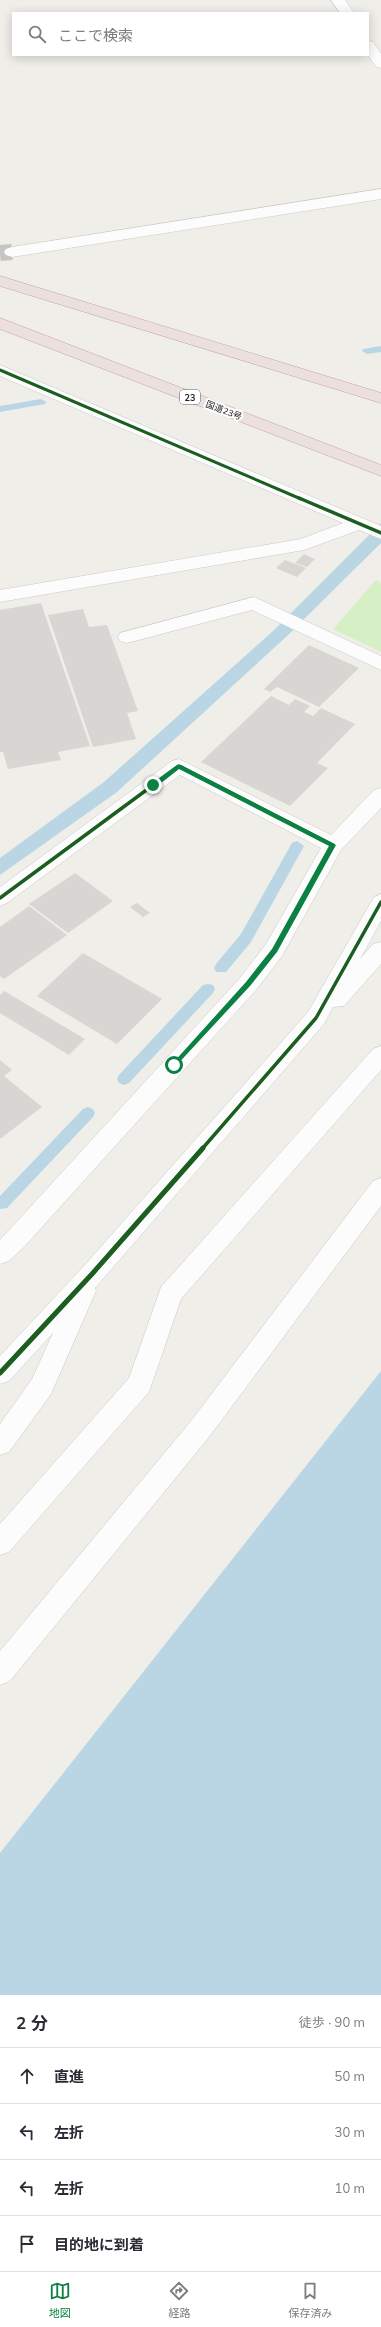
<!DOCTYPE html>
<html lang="ja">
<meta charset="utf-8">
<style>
:root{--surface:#fff;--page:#f7f7f7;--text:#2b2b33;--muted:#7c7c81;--line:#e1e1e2;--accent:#0b8043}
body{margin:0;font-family:Mulish,"Noto Sans JP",sans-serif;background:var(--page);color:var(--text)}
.stop{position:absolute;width:12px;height:12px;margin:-9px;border:3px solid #0b8043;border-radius:50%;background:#fff}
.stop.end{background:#0b8043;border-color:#fff;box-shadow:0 1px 4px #0008}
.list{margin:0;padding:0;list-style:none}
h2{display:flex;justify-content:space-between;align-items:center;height:52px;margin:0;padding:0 16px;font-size:17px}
h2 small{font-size:13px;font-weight:400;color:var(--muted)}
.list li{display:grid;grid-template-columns:26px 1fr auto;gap:12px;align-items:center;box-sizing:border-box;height:56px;padding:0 16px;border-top:1px solid var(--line)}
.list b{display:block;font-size:15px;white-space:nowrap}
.list em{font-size:13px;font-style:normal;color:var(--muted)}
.icon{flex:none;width:22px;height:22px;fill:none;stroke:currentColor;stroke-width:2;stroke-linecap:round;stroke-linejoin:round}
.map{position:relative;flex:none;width:381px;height:1995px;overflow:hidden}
.search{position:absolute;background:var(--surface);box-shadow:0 2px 10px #0003;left:12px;right:12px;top:12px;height:44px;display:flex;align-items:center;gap:10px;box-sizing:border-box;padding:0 14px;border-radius:0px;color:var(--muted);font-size:15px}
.sheet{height:276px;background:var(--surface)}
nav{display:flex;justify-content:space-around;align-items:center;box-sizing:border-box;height:56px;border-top:1px solid var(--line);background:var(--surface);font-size:11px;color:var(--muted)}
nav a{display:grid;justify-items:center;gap:2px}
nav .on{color:var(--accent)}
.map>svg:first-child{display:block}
.grass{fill:#d6efc5}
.water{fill:#bad6e5}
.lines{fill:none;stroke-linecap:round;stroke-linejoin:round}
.stream{fill:#bad6e5;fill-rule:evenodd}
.building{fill:#d7d6d2}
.minor-tunnel{stroke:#c6c5c1;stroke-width:16;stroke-dasharray:16 8;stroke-linecap:butt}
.minor-casing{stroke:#c8c8c5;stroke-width:1}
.highway-casing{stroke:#c79ea4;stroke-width:1}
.minor{fill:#fdfcfc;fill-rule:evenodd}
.highway{fill:#ece0df;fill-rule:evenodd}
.cycleway-far2-casing{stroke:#fff;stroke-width:5}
.cycleway-far1-casing{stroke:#fff;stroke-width:6}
.cycleway-casing{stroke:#fff;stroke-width:8}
.cycleway-far2{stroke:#1b5e20;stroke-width:3}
.cycleway-far1{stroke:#1b5e20;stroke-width:3.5}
.cycleway{stroke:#1b5e20;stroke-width:5}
.route{fill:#0b8043}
.labels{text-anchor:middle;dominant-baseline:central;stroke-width:4;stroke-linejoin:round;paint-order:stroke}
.shield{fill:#fff;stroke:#646464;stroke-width:1}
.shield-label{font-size:9px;font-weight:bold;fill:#212121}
.far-street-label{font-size:9px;fill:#212121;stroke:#fff}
</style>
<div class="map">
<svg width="381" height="1995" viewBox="0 0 381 1995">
<rect width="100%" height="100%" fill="#efeee9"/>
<path class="grass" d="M376,580L381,583V652L333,629Z"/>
<g class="water">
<path d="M381,523V543L286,637L117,792L0,875V858L104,782L272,632Z"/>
<path d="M381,1371V1995H0V1853Z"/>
</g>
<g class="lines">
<g class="stream">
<path d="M381,346V352L367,354L362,351L363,349Z"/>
<path d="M41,399L46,402L45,404L0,412V406Z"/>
<path d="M297,841L304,846L251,942L226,972H216L214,968L216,964L241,934L292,843Z"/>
<path d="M208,984L213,985L215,989L213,993L129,1083L124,1085L119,1083L117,1079L119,1075L203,985Z"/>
<path d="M88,1107L93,1109L95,1113L93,1117L7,1208L0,1209V1196L83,1109Z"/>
</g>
</g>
<g class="building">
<path d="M304,554L315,559L307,567L295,563Z"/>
<path d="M285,560L293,563L306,568L297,577L276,568Z"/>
<path d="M41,603L90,746L58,752L61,760L8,769L3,752H0V610Z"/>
<path d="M83,609L89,627L107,625L138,711L127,713L136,739L93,747L48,615Z"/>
<path d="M309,645L359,668L319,707L277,687L270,692L264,689Z"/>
<path d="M271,696L289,705L295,699L310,706L304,712L313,716L321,708L355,724L317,763L328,768L290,806L201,762Z"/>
<path d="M75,873L113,901L68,933L29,904Z"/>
<path d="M137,903L150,913L143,917L130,907Z"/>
<path d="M29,906L67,935L4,979L0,976V927Z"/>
<path d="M83,953L162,999L117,1044L37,996Z"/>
<path d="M4,991L85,1039L69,1055L0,1013V995Z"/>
<path d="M0,1060L12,1070L4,1076L42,1107L0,1139Z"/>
</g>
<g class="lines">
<path class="minor-tunnel" d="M0,253L12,252"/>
<g class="minor-casing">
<g id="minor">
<path d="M331,0H345L354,13H340Z"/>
<path d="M368,41L373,42L381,54V68L376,67L368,55Z"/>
<path d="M381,189V199L12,257L6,255L4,252L6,249L12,247Z"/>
<path d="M0,365L381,526V539L359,530L304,550L0,602V590L301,539L343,523L0,376Z"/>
<path d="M254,597L381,656V670L252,610L127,643L120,641L118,637L120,633Z"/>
<path d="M179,759L331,835L374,790L381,788V808L341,850L282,956L256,990L24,1247L9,1261L0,1264V1240L240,978L266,944L321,848L180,775L7,903L0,906V887L172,761Z"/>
<path d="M381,894V921L360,959L373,944L381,942V964L344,1006L333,1007L324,1024L95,1288L96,1291L51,1394L9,1452L0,1455V1424L32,1379L53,1333L9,1381L0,1384V1356L83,1267L308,1012L374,897Z"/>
<path d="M381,1046V1070L181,1299L149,1392L9,1552L0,1555V1524L129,1378L161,1287L373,1049Z"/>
<path d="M381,1178V1206L209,1437L10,1681L0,1685V1651L191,1421L373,1181Z"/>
</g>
</g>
<g class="highway-casing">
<g id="highway">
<path d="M0,276L381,393V403L0,286Z"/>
<path d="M0,318L381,465V476L0,329Z"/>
</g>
</g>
<use href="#minor" class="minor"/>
<use href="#highway" class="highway"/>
<g class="cycleway-far2-casing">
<path id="cycleway-far2" d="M0,370L301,499"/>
</g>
<g class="cycleway-far1-casing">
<g id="cycleway-far1">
<path d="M299,498L381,533"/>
<path d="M0,898L179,766L333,845"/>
<path d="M202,1149L316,1018L381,902"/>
</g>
</g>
<g class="cycleway-casing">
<path id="cycleway" d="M0,1373L92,1274L203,1148"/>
</g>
<use href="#cycleway-far2" class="cycleway-far2"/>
<use href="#cycleway-far1" class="cycleway-far1"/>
<use href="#cycleway" class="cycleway"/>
</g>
<path class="route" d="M177,765H181L336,845L277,952L250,986L174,1068L172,1067V1064L246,982L272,949L329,846L179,769L156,787H151V784Z"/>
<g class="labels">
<rect class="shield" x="180" y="390" width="20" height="14" rx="3"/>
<g class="shield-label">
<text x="190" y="397">23</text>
</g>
<g class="far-street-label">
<text transform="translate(224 410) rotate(21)">国道23号</text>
</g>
</g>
</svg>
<div class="stop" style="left:174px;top:1065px"></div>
<div class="stop end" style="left:153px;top:785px"></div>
<div class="search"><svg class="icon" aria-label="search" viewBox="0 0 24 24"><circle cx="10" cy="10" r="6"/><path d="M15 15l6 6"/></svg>ここで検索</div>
</div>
<section class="sheet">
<h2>2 分<small>徒歩 · 90 m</small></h2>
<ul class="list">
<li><svg class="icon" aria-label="ahead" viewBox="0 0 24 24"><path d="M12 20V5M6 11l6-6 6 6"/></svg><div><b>直進</b></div><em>50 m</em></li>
<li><svg class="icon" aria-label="left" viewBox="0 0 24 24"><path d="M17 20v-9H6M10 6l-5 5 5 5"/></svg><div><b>左折</b></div><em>30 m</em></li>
<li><svg class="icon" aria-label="left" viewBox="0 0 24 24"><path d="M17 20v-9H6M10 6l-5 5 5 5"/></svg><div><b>左折</b></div><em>10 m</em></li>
<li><svg class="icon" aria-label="arrive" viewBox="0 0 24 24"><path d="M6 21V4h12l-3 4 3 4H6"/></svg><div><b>目的地に到着</b></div></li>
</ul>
</section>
<nav>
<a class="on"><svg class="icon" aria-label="map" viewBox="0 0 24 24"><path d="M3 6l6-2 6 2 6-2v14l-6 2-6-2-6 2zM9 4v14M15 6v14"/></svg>地図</a>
<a><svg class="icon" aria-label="directions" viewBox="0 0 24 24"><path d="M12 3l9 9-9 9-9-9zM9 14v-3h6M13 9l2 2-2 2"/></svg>経路</a>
<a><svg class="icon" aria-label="saved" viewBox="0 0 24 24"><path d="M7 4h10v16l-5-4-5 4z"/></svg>保存済み</a>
</nav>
